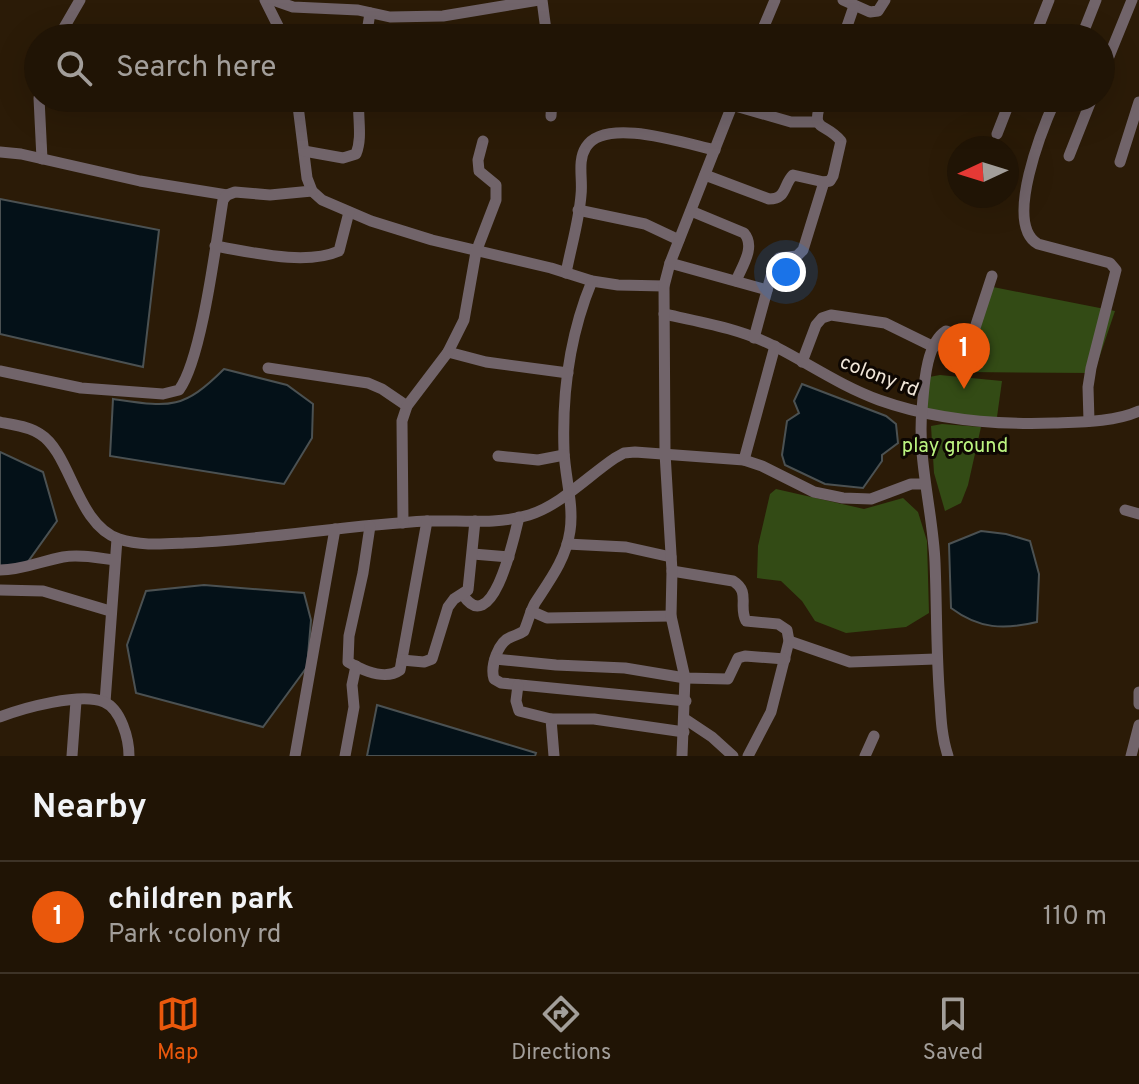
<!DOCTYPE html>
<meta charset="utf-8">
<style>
:root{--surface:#201405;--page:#281d0f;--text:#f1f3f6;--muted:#a29e9a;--line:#3d3327;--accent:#ea580c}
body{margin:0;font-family:Overpass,sans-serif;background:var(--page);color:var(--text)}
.compass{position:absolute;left:947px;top:136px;width:72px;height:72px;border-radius:50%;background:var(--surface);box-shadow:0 8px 32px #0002;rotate:266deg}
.you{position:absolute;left:786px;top:272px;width:28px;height:28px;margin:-20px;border:6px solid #fff;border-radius:50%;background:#1a73e8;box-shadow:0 0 0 12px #1a73e833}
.badge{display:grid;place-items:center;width:52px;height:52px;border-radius:50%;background:var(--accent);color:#fff;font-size:26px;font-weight:700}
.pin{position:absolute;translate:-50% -66px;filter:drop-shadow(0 2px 4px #0008)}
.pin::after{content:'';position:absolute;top:42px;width:28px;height:24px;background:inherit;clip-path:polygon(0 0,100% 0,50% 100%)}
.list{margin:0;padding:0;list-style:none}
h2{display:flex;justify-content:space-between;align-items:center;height:104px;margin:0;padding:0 32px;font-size:34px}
h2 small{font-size:26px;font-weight:400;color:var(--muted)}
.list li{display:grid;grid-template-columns:52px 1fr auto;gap:24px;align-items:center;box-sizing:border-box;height:112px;padding:0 32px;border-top:2px solid var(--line)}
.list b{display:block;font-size:30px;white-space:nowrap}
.list p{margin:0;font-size:26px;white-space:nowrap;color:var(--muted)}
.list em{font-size:26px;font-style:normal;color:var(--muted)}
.icon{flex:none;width:44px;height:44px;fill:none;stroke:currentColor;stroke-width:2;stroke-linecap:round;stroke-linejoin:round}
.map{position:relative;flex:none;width:1139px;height:756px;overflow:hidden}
.search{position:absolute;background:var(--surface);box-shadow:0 8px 32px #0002;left:24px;right:24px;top:24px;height:88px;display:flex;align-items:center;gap:20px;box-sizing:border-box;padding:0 28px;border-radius:44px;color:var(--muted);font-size:30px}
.sheet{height:216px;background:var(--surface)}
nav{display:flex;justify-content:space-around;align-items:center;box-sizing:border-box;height:112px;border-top:2px solid var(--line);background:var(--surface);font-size:22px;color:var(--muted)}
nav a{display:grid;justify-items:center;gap:4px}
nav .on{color:var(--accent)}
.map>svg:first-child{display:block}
.green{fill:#334b15}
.water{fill:#041118;stroke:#4b5152;stroke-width:2}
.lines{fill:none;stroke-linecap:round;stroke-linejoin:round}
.minor{stroke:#71646a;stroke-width:11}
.labels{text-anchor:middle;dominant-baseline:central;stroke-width:6;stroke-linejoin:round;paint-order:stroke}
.street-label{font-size:20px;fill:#f0e6d9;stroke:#0e0702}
.park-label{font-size:20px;fill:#bcf481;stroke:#0e0702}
</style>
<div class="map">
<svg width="1139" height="756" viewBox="0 0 1139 756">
<rect width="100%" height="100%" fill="#2b1b07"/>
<g class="green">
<path d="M993,287L1115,311L1094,373L965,372Z"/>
<path d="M940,375L1002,381L997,417L978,420L924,412L929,377Z"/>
<path d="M942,424L981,427L968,485L961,503L945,511L934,473L931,426Z"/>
<path d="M776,489L864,509L903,498L918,512L927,541L929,613L906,627L846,633L815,621L802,601L781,581L757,578L758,546L770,494Z"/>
</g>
<g class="water">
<path d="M0,199L159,230L143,367L0,334Z"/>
<path d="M224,369L287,385L313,404L312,438L284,484L110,456L113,399C169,407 182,411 224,369Z"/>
<path d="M802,384L886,416L896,424L898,443L882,455V461L863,488L825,484L785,465L782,455L787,421L799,413L794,401Z"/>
<path d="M0,452L43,472L57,521L27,563L0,567Z"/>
<path d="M981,531L1006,534L1030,541L1039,574L1037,622C1004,630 979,629 951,608L949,544Z"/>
<path d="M204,585L304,593L311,620L307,667L263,727L136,693L127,645L146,591Z"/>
<path d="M377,705L536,753L535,756H367Z"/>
</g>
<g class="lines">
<g class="minor">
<path d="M265,0L284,38"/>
<path d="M273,0L293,7L358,10L390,17L443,16L539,0"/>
<path d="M542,0L547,38"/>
<path d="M843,0L870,12L878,11L885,0"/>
<path d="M58,38L80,0"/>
<path d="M366,38L370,13"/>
<path d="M759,38L775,0"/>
<path d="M843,38L854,6"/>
<path d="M1034,38L1049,0"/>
<path d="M1081,38L1096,0"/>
<path d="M1101,76L1132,0"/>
<path d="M39,98L42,159"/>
<path d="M297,98L307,178L312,191L322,200L371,221L432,240L551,268L592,281L618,285L664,286"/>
<path d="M1056,98C1043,127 1003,224 1038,244L1110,263L1116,270L1091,368L1088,387L1089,421"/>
<path d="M732,105L791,122H817"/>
<path d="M551,116L552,98"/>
<path d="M997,134L1011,98"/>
<path d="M304,151L343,158L356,154C363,137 357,116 359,98"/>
<path d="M0,152L21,154L140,181L227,195"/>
<path d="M1069,156L1092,98"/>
<path d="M1120,162L1139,102"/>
<path d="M705,175L769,199C787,199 783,185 793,175L824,182L830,181L833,176L841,141C823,120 810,134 822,98"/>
<path d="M578,210L645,224L679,240"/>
<path d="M691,211L744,233C756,247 742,266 736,281"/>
<path d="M215,246C251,252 305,266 339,251L349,212"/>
<path d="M670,263L767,290"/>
<path d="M566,273C571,247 579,221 581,195C583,179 577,161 586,147C605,116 687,144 715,150"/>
<path d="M592,281C570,334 562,394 564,451C565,477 574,505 570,531C566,559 550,580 535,603C530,612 528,622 524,631C520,634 515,635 511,637C498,642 490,666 494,679L501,683L686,701"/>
<path d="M664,314C701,322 742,329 776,347C811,365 841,386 879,400C935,420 996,425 1054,423C1081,422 1115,422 1139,411"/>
<path d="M754,338L774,265L779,258L797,256L803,250L824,182"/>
<path d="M448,352L486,362L568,373"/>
<path d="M802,362L816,325L822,318L831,315L885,323L934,347"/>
<path d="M268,368L368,383L382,389L407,406"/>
<path d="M0,371L81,388L163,394L179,390C202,359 216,242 223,200L227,195L235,192L270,195L312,191"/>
<path d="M0,422C13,425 29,426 40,434C71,453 76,524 119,539C140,546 163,544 185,543C266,540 346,525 427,521C461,520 496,525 529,515C561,505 588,476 615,458L624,453L635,452L744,460L762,466L814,492L843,498L871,499L911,484H925"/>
<path d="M498,456L538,460L564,455"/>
<path d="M744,460L775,346"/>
<path d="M1125,510L1139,514"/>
<path d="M403,523L402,421L407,406L448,352L464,320L476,252L496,200V185L479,171L478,160L483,141"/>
<path d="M370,526L363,573L349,636L348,662C362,670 385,681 400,670L427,521"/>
<path d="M567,544L626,547L671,557"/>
<path d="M473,554L509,557"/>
<path d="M0,570C23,570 41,561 63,557C80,554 98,558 114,560"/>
<path d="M672,571L733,581C751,592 738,606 746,621L778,624L787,630L789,641L771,712L748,756"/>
<path d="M0,590L43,591L110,611"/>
<path d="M463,595C493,640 515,533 519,517"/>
<path d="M531,611L547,618L671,616"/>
<path d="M789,641L850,662L936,659"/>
<path d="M495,659L556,665L625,668L685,678L728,679L738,658L745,656L785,659"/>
<path d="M402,660L424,662L432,659L448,607L454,599L468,590L475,521"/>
<path d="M518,685L516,701L519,711L551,719L554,756"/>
<path d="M1139,692V704"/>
<path d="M105,702L117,539"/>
<path d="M0,717C23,708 81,692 104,702C121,709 129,739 129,756"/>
<path d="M551,719H594L684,732"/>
<path d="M685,719L712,737L733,756"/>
<path d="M72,756L76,701"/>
<path d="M295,756L335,529"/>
<path d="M345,756L354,707L352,685L356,666"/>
<path d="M682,756L685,678L671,616L672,571L665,453L664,286L670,263L735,98"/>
<path d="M865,756L874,736"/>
<path d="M948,756C942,738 941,720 940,702C936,655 937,609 935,562C933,513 917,458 922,410C924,388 925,344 946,331L965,338L972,337L992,276"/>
<path d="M1131,756L1139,725"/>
</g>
</g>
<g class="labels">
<g class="street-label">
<text transform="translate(879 377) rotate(21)">colony rd</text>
</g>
<g class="park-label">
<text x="955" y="447">play ground</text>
</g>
</g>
</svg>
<svg class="compass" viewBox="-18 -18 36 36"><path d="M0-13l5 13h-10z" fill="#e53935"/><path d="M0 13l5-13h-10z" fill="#a29e9a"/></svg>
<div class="you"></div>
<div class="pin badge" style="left:964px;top:389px">1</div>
<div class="search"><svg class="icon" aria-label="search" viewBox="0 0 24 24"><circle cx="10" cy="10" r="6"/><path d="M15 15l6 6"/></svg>Search here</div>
</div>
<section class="sheet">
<h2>Nearby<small></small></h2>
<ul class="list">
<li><span class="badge">1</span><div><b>children park</b><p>Park · colony rd</p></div><em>110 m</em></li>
</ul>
</section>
<nav>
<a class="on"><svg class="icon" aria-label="map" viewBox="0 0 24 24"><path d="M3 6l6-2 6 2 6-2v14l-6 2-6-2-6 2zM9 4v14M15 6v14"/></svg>Map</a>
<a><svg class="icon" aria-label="directions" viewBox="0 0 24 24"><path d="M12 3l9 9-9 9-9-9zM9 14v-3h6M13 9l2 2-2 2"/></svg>Directions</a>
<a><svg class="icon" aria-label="saved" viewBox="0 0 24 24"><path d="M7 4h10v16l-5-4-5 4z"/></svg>Saved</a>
</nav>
